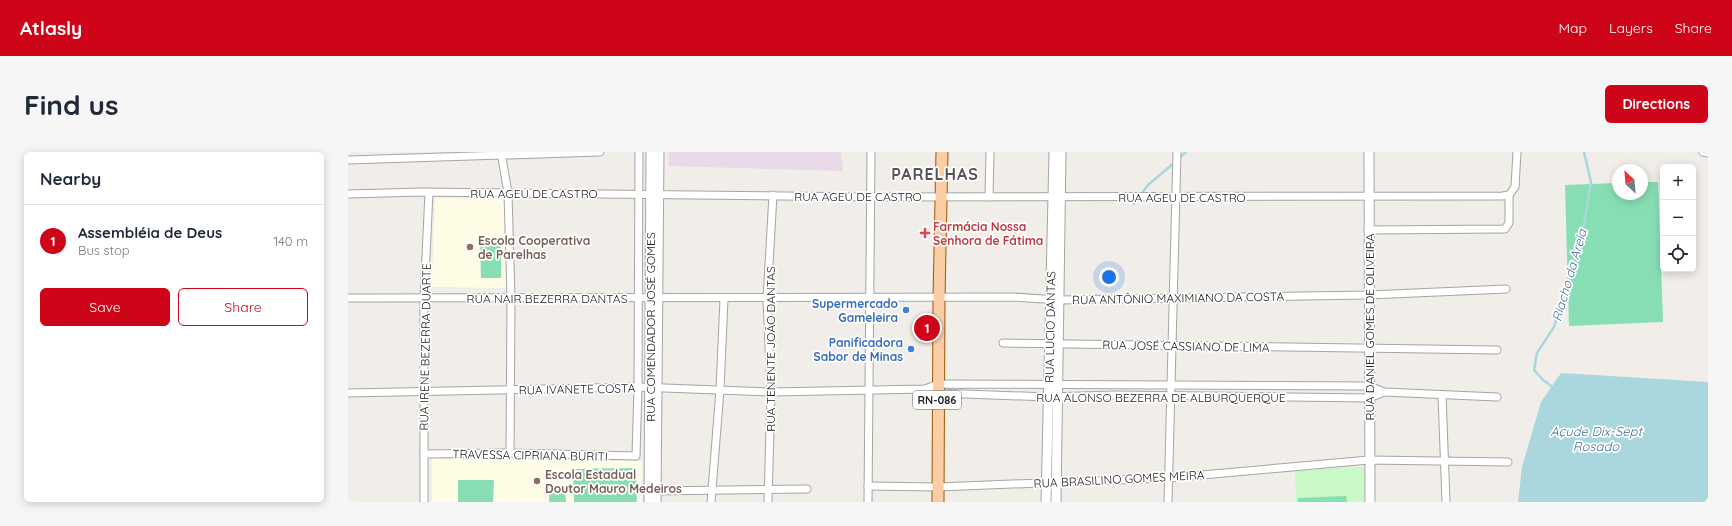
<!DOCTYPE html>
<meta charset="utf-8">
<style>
:root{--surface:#fff;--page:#f6f6f7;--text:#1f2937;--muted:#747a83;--line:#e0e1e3;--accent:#ce0518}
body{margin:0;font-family:Quicksand,sans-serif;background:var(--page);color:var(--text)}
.controls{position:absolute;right:12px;top:12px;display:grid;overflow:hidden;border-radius:6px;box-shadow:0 2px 10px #0003}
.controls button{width:36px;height:36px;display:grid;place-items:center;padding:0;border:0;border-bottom:1px solid var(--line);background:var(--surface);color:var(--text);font:20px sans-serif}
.compass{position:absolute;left:1264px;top:12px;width:36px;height:36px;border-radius:50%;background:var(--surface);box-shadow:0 2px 10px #0003;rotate:334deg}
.you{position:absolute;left:761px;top:125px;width:14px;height:14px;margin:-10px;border:3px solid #fff;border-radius:50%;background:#1a73e8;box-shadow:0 0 0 6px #1a73e833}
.badge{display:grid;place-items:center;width:26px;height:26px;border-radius:50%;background:var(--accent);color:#fff;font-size:13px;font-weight:700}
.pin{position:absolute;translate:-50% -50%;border:2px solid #fff;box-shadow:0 1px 4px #0006}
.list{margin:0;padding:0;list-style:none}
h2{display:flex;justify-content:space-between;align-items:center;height:52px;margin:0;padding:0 16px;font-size:17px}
h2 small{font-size:13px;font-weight:400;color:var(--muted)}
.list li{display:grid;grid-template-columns:26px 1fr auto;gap:12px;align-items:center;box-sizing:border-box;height:72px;padding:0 16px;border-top:1px solid var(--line)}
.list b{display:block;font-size:15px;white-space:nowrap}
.list p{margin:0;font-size:13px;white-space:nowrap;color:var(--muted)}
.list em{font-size:13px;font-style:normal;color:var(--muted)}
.actions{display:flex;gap:8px;padding:12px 16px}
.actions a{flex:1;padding:9px 0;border:1px solid var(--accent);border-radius:6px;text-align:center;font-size:14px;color:var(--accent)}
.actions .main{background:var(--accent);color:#fff}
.icon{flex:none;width:22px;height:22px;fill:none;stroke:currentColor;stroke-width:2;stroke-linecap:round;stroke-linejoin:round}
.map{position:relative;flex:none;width:1360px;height:350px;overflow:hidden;border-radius:6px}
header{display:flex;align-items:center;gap:24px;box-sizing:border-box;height:56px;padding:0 20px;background:var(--accent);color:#fff}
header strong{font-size:19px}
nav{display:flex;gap:22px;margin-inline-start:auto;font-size:14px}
.intro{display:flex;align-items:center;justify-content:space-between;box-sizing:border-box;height:96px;padding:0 24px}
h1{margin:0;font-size:28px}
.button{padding:10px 18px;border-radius:6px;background:var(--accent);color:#fff;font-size:14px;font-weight:700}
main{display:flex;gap:24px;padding:0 24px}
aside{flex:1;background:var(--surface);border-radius:6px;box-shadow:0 2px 10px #0003}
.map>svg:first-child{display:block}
.industrial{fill:#eadae9}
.education{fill:#fefce4}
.park{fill:#c8f9c7}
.pitch{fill:#88deb4}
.water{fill:#aad7dd}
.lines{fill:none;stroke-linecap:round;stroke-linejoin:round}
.stream{stroke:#aad7dd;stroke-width:2.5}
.minor-casing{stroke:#a5a5a5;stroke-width:9}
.tertiary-casing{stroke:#a5a5a5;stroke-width:11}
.primary-casing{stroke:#9b5a03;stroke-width:13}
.minor{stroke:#fff;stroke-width:7}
.tertiary{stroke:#fff;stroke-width:9}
.primary{stroke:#facda4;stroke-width:11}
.health-dot{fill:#e0444e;stroke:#fff;stroke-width:1.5}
.education-dot{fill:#8d6e63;stroke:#fff;stroke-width:1.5}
.shop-dot{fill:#3f7fe0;stroke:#fff;stroke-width:1.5}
.labels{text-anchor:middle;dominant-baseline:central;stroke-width:3.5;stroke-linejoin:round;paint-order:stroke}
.shield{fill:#fff;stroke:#646464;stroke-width:1}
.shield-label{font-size:11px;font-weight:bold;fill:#212121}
.street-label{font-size:12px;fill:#212121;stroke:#fff}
.health-label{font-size:12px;font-weight:bold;fill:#be3a42;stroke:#fff;text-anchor:start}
.education-label{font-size:12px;font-weight:bold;fill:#785e54;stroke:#fff;text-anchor:start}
.shop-label{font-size:12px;font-weight:bold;fill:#366cbe;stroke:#fff;text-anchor:end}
.water-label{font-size:13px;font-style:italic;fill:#457798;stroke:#fff}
.district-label{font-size:16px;font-weight:bold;letter-spacing:1px;fill:#545454;stroke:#fff}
</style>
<header>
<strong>Atlasly</strong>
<nav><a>Map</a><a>Layers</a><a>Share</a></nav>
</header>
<div class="intro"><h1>Find us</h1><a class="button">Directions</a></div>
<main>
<aside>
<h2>Nearby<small></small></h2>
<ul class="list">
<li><span class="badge">1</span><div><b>Assembléia de Deus</b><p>Bus stop</p></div><em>140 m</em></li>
</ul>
<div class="actions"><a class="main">Save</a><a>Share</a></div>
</aside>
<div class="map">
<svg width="1360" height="350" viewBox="0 0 1360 350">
<rect width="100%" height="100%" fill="#f1ede8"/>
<path class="industrial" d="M320,0H493L495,19L321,14Z"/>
<g class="education">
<path d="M87,46L159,47L158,136L84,135Z"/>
<path d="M84,307L294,309V350H84Z"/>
</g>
<path class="park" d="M1016,315L1017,350H948L947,318Z"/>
<g class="pitch">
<path d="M1294,30H1310L1315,170L1221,174L1217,33L1270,31V42H1294Z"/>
<path d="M132,91H153V126H133Z"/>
<path d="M288,316L289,350H226L225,317Z"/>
<path d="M110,328H146L145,350H110Z"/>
<path d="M201,336H217L218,350H201Z"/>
<path d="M998,344L999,350H950V346Z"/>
</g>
<path class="water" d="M1213,221L1360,230V350H1170L1174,315L1193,250Z"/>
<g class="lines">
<g class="stream">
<path d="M831,6L838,0"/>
<path d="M786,52L800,33L827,10"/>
<path d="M298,139V78"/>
<path d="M1206,236L1195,228L1186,218L1189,201L1206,175L1236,73L1243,30L1236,0"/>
</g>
<g class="minor-casing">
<g id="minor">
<path d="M153,0L160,41L163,147L162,301"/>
<path d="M1355,0L1360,1"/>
<path d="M0,8L252,0"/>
<path d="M0,42L73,40L523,45L1154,44L1161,43L1167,35L1169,0"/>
<path d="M641,45L642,0"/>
<path d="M1020,78L1157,77L1161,71V43"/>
<path d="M0,146L666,145L711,148L1021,143L1158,137"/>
<path d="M655,191L1149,198"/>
<path d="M577,237L589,241L700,245L766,243L1021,246L1036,240"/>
<path d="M0,241L290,235L423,240L577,237L590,232L1021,234L1036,240L1149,245"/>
<path d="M1094,243L1098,350"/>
<path d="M76,302L162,301L288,304L290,235L291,0"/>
<path d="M520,334L590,335L820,326L1021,308L1160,310"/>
<path d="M304,339L459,337"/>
<path d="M76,350V147L81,40"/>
<path d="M363,350L372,238L376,147"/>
<path d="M420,350L423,240L419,147L425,43"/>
<path d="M520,350L523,0"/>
<path d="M820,350L829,0"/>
</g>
</g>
<g class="tertiary-casing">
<g id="tertiary">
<path d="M1021,0L1022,350"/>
<path d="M301,350L303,0"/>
<path d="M308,350L311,0"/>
<path d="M698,350L706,0"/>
<path d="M708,350L713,0"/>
</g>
</g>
<g class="primary-casing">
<path id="primary" d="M590,350L591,146L594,0"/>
</g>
<use href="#minor" class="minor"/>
<use href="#tertiary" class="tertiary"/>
<use href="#primary" class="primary"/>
</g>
<path class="health-dot" d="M575 75h4v4h4v4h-4v4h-4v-4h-4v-4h4z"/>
<g class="education-dot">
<circle cx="122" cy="95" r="4"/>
<circle cx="189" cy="329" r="4"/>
</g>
<g class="shop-dot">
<circle cx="558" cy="158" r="4"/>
<circle cx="563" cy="197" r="4"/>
</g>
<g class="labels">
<rect class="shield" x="565" y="239" width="48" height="18" rx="3"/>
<g class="shield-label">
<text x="589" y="248">RN-086</text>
</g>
<g class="street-label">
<text x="186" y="41">RUA AGEU DE CASTRO</text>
<text x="510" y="44">RUA AGEU DE CASTRO</text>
<text x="834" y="45">RUA AGEU DE CASTRO</text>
<text x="199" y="146">RUA NAIR BEZERRA DANTAS</text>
<text transform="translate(830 146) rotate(-1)">RUA ANTÔNIO MAXIMIANO DA COSTA</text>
<text transform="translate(302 175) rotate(-90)">RUA COMENDADOR JOSÉ GOMES</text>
<text transform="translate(702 175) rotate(-89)">RUA LUCIO DANTAS</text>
<text transform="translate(1021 175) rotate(-90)">RUA DANIEL GOMES DE OLIVEIRA</text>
<text transform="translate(838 194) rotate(1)">RUA JOSÉ CASSIANO DE LIMA</text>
<text transform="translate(77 195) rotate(-89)">RUA IRENE BEZERRA DUARTE</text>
<text transform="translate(422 197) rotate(-90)">RUA TENENTE JOÃO DANTAS</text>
<text transform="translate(229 237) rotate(-1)">RUA IVANETE COSTA</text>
<text x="813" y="245">RUA ALONSO BEZERRA DE ALBURQUERQUE</text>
<text transform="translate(182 303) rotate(1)">TRAVESSA CIPRIANA BURITI</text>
<text transform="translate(771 327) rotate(-3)">RUA BRASILINO GOMES MEIRA</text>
</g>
<g class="health-label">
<text x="585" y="74">Farmácia Nossa<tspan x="585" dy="14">Senhora de Fátima</tspan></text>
</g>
<g class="education-label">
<text x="130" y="88">Escola Cooperativa<tspan x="130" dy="14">de Parelhas</tspan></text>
<text x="197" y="322">Escola Estadual<tspan x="197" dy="14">Doutor Mauro Medeiros</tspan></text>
</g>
<g class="shop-label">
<text x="550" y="151">Supermercado<tspan x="550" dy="14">Gameleira</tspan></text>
<text x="555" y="190">Panificadora<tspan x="555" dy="14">Sabor de Minas</tspan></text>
</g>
<g class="water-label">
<text transform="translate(1221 123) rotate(-74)">Riacho da Areia</text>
<text x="1248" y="279">Açude Dix-Sept<tspan x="1248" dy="15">Rosado</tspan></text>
</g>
<g class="district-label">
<text x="587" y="22">PARELHAS</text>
</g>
</g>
</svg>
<div class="controls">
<button>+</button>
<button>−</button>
<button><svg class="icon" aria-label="locate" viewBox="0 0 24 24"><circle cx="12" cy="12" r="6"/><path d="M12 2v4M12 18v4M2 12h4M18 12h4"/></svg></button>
</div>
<svg class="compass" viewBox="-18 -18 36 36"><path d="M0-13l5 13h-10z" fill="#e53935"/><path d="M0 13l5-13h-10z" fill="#747a83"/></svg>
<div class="you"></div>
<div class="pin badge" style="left:579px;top:176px">1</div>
</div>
</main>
